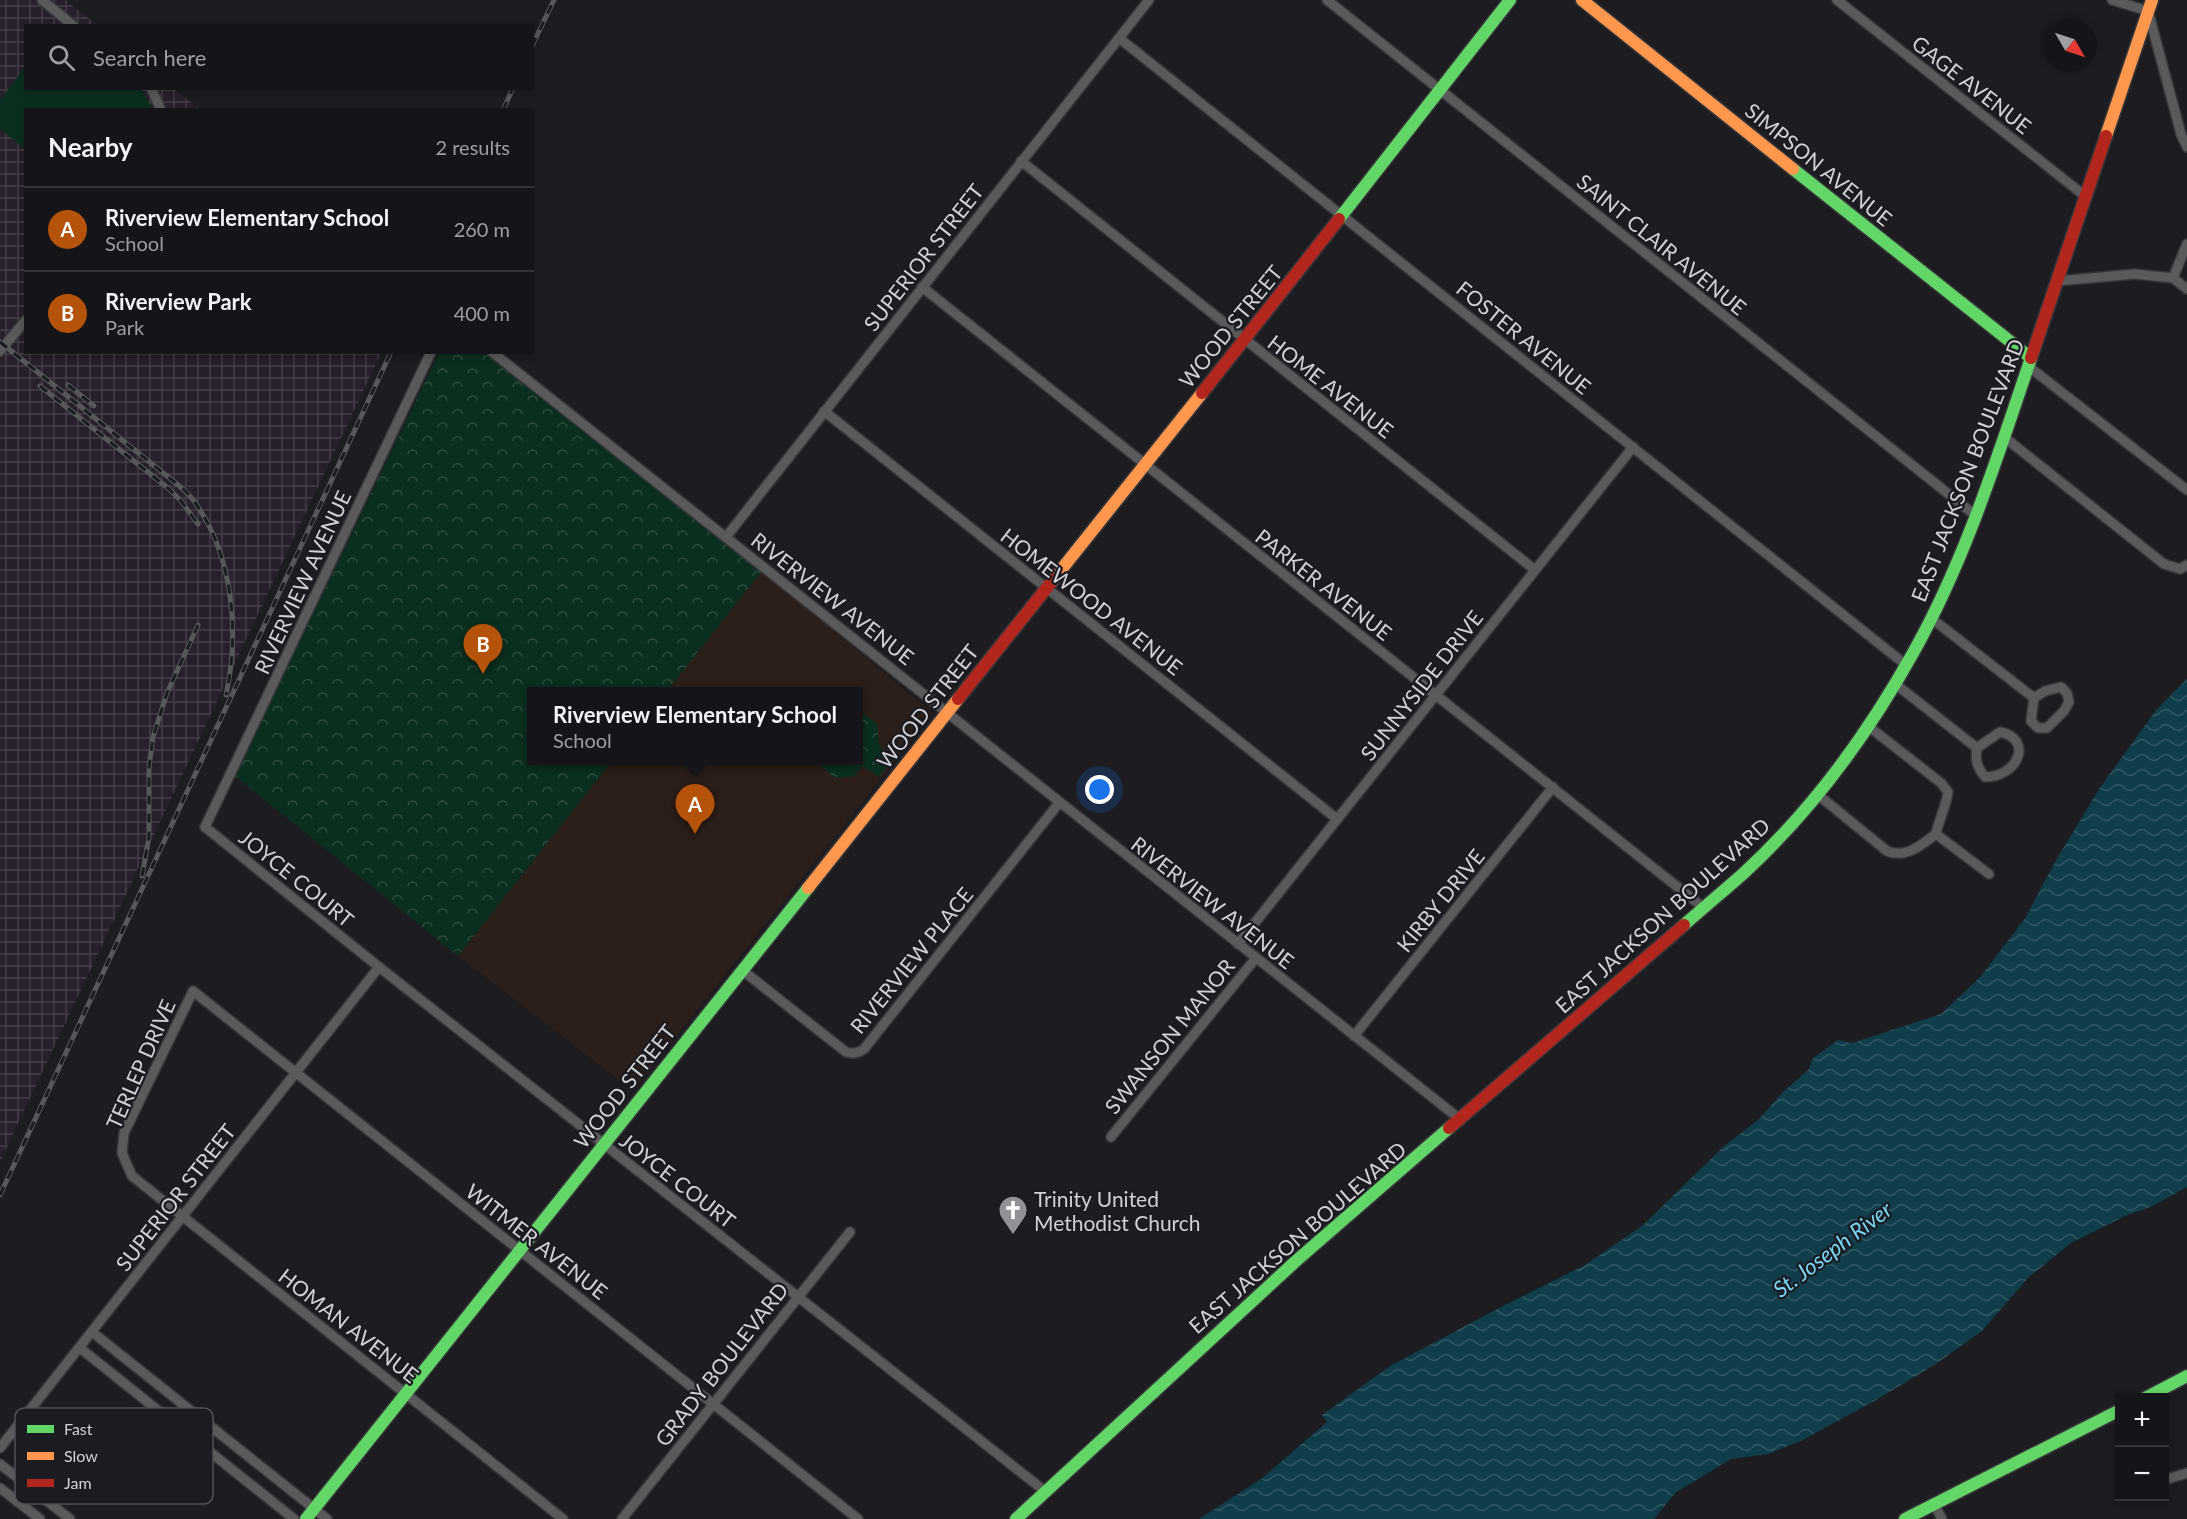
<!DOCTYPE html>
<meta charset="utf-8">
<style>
:root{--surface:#151519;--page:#222226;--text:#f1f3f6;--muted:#9d9fa2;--line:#343438;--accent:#b45309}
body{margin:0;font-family:Lato,sans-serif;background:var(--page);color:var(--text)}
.controls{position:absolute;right:18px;bottom:18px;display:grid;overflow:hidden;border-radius:0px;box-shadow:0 3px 9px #0003}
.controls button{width:54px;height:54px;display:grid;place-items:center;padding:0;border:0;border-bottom:2px solid var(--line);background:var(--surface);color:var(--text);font:30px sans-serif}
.compass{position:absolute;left:2043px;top:18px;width:54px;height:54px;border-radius:50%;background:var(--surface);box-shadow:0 3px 9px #0003;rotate:129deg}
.you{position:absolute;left:1100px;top:790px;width:21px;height:21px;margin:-15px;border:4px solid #fff;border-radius:50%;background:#1a73e8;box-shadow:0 0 0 9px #1a73e833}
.badge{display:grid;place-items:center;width:39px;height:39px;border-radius:50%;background:var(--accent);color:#fff;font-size:20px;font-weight:700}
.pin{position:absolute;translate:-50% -50px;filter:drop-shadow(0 2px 3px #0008)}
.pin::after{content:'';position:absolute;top:32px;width:21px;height:18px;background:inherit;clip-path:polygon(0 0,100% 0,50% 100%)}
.popup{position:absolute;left:527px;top:687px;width:336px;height:78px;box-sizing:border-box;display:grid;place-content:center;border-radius:0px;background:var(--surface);filter:drop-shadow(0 2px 4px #0005);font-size:20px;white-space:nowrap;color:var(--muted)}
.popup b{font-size:22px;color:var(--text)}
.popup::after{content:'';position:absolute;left:50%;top:100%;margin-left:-12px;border:12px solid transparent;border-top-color:var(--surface)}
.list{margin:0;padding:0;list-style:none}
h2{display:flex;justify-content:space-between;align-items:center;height:78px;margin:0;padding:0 24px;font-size:26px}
h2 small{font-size:20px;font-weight:400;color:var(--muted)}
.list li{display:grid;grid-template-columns:39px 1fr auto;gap:18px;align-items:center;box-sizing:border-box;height:84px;padding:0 24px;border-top:2px solid var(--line)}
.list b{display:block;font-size:22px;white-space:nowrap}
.list p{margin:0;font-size:20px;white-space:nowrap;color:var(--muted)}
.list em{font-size:20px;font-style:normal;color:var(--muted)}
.icon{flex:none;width:33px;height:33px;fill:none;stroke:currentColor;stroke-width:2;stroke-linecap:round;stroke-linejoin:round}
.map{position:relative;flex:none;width:2187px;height:1519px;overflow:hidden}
.search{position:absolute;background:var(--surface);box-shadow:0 3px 9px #0003;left:24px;top:24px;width:510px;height:66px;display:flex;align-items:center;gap:15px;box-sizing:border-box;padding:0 21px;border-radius:0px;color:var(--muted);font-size:22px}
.panel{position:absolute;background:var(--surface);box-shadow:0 3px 9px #0003;left:24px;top:108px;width:510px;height:246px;border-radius:0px}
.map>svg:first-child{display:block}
.industrial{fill:url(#industrial-grid)}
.education{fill:#2c1e18}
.grass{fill:#0b2f1e}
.forest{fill:url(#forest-crowns)}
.water{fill:url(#water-waves)}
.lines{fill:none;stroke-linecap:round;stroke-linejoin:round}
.street-casing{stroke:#37373b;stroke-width:12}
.fast-casing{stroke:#37373b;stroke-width:15}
.slow-casing{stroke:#37373b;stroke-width:15}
.jam-casing{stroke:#37373b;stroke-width:15}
.street{stroke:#5a5a5c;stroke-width:9}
.fast{stroke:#63d668;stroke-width:12}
.slow{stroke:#ff974d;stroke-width:12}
.jam{stroke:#b3261e;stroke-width:12}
.rail-casing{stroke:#58585c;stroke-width:5}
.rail{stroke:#1b1b22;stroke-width:3;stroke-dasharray:9;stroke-linecap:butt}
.labels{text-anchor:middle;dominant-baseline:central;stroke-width:4.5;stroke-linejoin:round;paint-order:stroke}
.street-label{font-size:21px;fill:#d1d1d5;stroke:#1b1b22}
.poi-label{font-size:21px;fill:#d1d1d5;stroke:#1b1b22;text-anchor:start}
.water-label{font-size:22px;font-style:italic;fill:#77d8f6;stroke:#1b1b22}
.key{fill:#1b1b22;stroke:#525258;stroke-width:1.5}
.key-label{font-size:16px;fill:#d1d1d5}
</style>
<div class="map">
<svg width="2187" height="1519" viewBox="0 0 2187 1519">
<defs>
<pattern id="industrial-grid" width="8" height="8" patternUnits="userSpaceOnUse" patternTransform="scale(1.5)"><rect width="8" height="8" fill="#271f2b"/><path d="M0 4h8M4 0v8" fill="none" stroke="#453e49"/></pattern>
<pattern id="forest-crowns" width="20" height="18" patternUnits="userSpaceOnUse" patternTransform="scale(1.5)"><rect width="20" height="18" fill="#0b2f1e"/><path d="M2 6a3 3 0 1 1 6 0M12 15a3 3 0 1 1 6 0" fill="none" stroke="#2e4c3e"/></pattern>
<pattern id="water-waves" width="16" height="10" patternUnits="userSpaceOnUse" patternTransform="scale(1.5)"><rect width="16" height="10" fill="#0f3d4a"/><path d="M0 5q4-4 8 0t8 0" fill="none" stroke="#315863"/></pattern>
</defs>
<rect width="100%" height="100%" fill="#1c1c21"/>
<path class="industrial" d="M0,0H65L97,25L26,26V88L174,89L200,109L26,110V352L381,353L0,1162Z"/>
<path class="education" d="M762,571L933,713L633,1091L458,956L612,761L858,760V692L667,691Z"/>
<path class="grass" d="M25,67L26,88L141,89L153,109L26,110L25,149L0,129V100Z"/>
<g class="forest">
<path d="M439,353H484L762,571L667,691L532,692V760L612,761L458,956L235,776Z"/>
<path d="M863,713L877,724L879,746L894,758L879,777L863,766L854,776L835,778L815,761L858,760L859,715L860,716Z"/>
</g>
<path class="water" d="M2187,679V1187L2151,1207L2127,1215L2071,1243L2029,1277L1982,1331L1934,1365L1876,1400L1801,1441L1768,1454L1731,1459L1675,1493L1654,1519H1199L1261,1479L1327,1422L1322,1415L1390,1366L1501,1307L1585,1265L1643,1225L1723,1147L1759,1119L1784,1091L1809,1069L1813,1058L1838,1040L1852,1043L1941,1014L1981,976L2026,917L2055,862L2099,789L2156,710Z"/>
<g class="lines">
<g class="street-casing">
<g id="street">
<path d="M42,0L74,26"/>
<path d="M1327,0L1975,515"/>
<path d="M1837,0L2085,196"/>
<path d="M2112,0L2148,11L2181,134L2187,147"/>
<path d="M1119,38L1906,665"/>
<path d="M151,88L161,110"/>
<path d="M1021,161L1535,570"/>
<path d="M2173,278L2187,244"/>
<path d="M2057,281L2135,274L2173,278L2187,289"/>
<path d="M922,287L1704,908"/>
<path d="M0,351L26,320"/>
<path d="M431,352L205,827L379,967L1046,1492"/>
<path d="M492,352L1461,1120"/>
<path d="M2028,366L2187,490"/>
<path d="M824,411L1337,819"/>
<path d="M2004,437L2164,564L2180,569L2187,565"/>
<path d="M726,537L1149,0"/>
<path d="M1931,618L2034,698"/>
<path d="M1894,683L1977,748"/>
<path d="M2061,687L2067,693L2069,702L2064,711L2047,728H2038L2031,721L2034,698L2045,691Z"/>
<path d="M2000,732C2034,739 2018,777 1985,777C1977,767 1975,761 1977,748Z"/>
<path d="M1817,794L1887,851C1906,859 1921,845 1936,834C1939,819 1946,807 1948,792L1941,783L1868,726"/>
<path d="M1936,834L1989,874"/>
<path d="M1238,944L1633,447"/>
<path d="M742,970L846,1052C854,1054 858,1053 864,1049L1059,803"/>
<path d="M1354,1036L1553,787"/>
<path d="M1111,1137L1255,959"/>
<path d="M92,1332L327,1519"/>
<path d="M80,1348L294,1519"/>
<path d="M0,1448L379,967"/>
<path d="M0,1464L70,1519"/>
<path d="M2164,1480L2187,1473"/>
<path d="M0,1488L40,1519"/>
<path d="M1934,1504L1942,1519"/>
<path d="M563,1519L132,1176L122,1153L124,1133L193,991L858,1519"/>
<path d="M622,1519L850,1232"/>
</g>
</g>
<g class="fast-casing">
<g id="fast">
<path d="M1793,169L2031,358"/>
<path d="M1339,219L1510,0"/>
<path d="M1684,925C1704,907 1725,890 1745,872C1812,810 1869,732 1913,653C1965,561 1997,458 2031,358"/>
<path d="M2145,1398L2187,1376"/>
<path d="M306,1519L808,888"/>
<path d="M1016,1519L1297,1260L1449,1128"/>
<path d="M1905,1519L2120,1410"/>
</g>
</g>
<g class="slow-casing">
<g id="slow">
<path d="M1582,0L1793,169"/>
<path d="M2106,136L2152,0"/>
<path d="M1053,580L1202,393"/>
<path d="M808,888L958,699"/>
</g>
</g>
<g class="jam-casing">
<g id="jam">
<path d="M2031,358L2106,136"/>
<path d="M1202,393L1339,219"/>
<path d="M958,699L1053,580"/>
<path d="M1449,1128L1684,925"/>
</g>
</g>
<use href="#street" class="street"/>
<use href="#fast" class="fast"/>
<use href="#slow" class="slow"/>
<use href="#jam" class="jam"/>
<g class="rail-casing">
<g id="rail">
<path d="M532,46L554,0"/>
<path d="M503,110L513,88"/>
<path d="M0,342L167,476C177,484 187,491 194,501C233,555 240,632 226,695"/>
<path d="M68,385L94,406"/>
<path d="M40,386L169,489L181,501L198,524"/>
<path d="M142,876L149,837V767L153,737L167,693L198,625"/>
<path d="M0,1195L391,352"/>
</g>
</g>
<use href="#rail" class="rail"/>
</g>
<defs>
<g id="church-pin" transform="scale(1.5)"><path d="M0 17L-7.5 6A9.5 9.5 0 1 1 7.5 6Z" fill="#929296" stroke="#1b1b22"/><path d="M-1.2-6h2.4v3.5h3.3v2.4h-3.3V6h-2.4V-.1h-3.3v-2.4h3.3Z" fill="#fff"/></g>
</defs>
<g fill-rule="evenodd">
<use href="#church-pin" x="1013" y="1210"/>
</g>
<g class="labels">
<g class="street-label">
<text transform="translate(1972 84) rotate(38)">GAGE AVENUE</text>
<text transform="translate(1819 164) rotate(39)">SIMPSON AVENUE</text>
<text transform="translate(1662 244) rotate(39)">SAINT CLAIR AVENUE</text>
<text transform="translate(923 257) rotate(-52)">SUPERIOR STREET</text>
<text transform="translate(1230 326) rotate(-51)">WOOD STREET</text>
<text transform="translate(1524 337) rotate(39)">FOSTER AVENUE</text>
<text transform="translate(1331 386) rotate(38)">HOME AVENUE</text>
<text transform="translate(1967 470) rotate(-69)">EAST JACKSON BOULEVARD</text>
<text transform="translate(302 582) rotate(-65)">RIVERVIEW AVENUE</text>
<text transform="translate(1324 584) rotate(38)">PARKER AVENUE</text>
<text transform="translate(833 598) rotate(38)">RIVERVIEW AVENUE</text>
<text transform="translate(1092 601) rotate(38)">HOMEWOOD AVENUE</text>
<text transform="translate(1421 685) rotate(-52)">SUNNYSIDE DRIVE</text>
<text transform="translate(927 706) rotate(-52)">WOOD STREET</text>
<text transform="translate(297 878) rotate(39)">JOYCE COURT</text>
<text transform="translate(1440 900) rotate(-51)">KIRBY DRIVE</text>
<text transform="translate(1213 902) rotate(38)">RIVERVIEW AVENUE</text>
<text transform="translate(1662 915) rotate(-42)">EAST JACKSON BOULEVARD</text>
<text transform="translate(911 960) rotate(-51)">RIVERVIEW PLACE</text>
<text transform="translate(1169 1036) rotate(-51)">SWANSON MANOR</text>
<text transform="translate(140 1064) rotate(-66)">TERLEP DRIVE</text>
<text transform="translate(624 1086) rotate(-52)">WOOD STREET</text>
<text transform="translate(678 1180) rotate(38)">JOYCE COURT</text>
<text transform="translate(175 1197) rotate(-52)">SUPERIOR STREET</text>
<text transform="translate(1297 1237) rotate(-41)">EAST JACKSON BOULEVARD</text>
<text transform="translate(537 1241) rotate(38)">WITMER AVENUE</text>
<text transform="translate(349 1325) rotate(38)">HOMAN AVENUE</text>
<text transform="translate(721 1364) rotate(-52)">GRADY BOULEVARD</text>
</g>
<g class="poi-label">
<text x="1034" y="1198">Trinity United<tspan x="1034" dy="24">Methodist Church</tspan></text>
</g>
<g class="water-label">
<text transform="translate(1832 1249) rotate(-37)">St. Joseph River</text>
</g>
</g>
<rect x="15" y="1408" width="198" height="96" rx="9" class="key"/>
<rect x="27" y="1425" width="27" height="8" fill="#63d668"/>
<rect x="27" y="1452" width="27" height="8" fill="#ff974d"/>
<rect x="27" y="1479" width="27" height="8" fill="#b3261e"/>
<g class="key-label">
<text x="64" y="1435">Fast</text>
<text x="64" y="1462">Slow</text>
<text x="64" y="1489">Jam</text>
</g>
</svg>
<div class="controls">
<button>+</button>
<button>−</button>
</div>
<svg class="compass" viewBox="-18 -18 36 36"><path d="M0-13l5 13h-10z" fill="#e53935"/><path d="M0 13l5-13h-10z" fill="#9d9fa2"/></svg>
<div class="you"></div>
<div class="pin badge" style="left:695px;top:834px">A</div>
<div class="popup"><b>Riverview Elementary School</b>School</div>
<div class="pin badge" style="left:483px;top:674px">B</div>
<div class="search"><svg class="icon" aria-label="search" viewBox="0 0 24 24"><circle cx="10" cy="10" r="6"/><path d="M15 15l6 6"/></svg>Search here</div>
<section class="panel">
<h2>Nearby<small>2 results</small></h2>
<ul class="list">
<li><span class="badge">A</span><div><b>Riverview Elementary School</b><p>School</p></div><em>260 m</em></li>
<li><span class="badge">B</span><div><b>Riverview Park</b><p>Park</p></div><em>400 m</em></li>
</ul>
</section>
</div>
